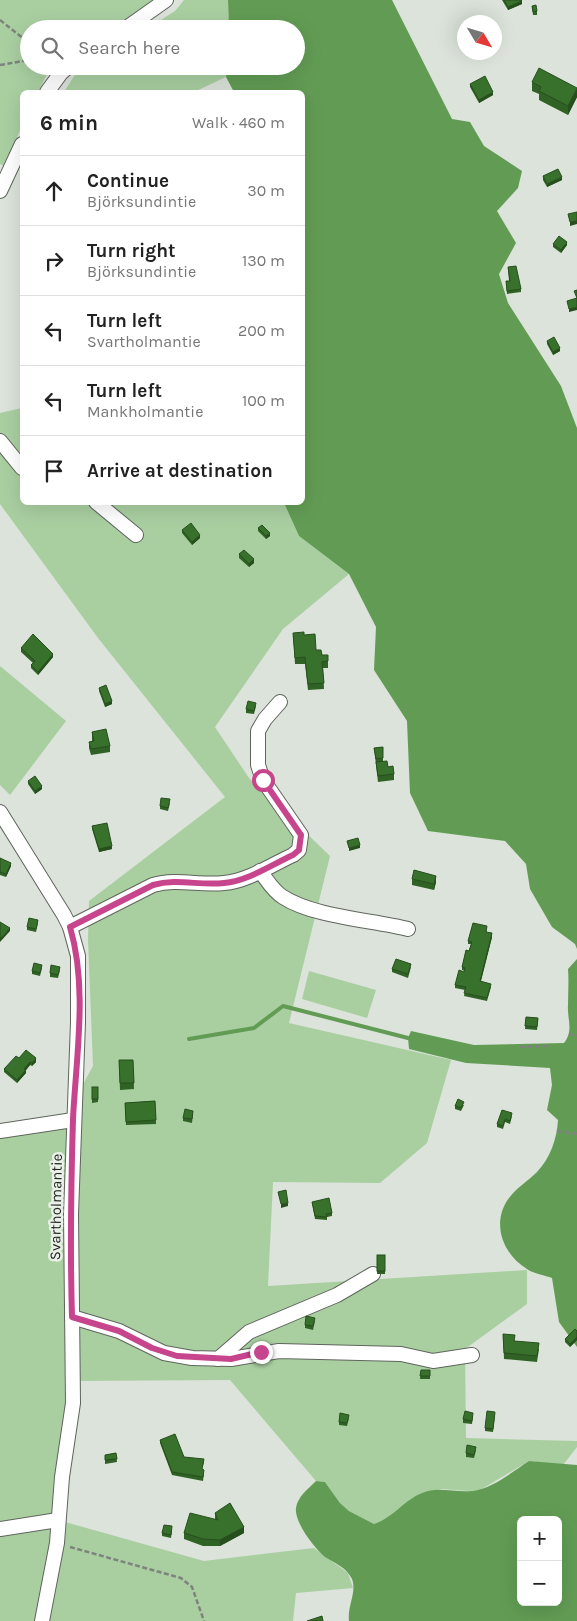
<!DOCTYPE html>
<meta charset="utf-8">
<style>
:root{--surface:#fff;--page:#f6f6f6;--text:#222;--muted:#767676;--line:#e0e0e0}
body{margin:0;font-family:Karla,sans-serif;background:var(--page);color:var(--text)}
.controls{position:absolute;right:15px;bottom:15px;display:grid;overflow:hidden;border-radius:8px;box-shadow:0 5px 20px #0002}
.controls button{width:45px;height:45px;display:grid;place-items:center;padding:0;border:0;border-bottom:1px solid var(--line);background:var(--surface);color:var(--text);font:25px sans-serif}
.compass{position:absolute;left:457px;top:15px;width:45px;height:45px;border-radius:50%;background:var(--surface);box-shadow:0 5px 20px #0002;rotate:128deg}
.stop{position:absolute;width:15px;height:15px;margin:-11px;border:4px solid #c7458d;border-radius:50%;background:#fff}
.stop.end{background:#c7458d;border-color:#fff;box-shadow:0 1px 5px #0008}
.list{margin:0;padding:0;list-style:none}
h2{display:flex;justify-content:space-between;align-items:center;height:65px;margin:0;padding:0 20px;font-size:21px}
h2 small{font-size:16px;font-weight:400;color:var(--muted)}
.list li{display:grid;grid-template-columns:32px 1fr auto;gap:15px;align-items:center;box-sizing:border-box;height:70px;padding:0 20px;border-top:1px solid var(--line)}
.list b{display:block;font-size:19px;white-space:nowrap}
.list p{margin:0;font-size:16px;white-space:nowrap;color:var(--muted)}
.list em{font-size:16px;font-style:normal;color:var(--muted)}
.icon{flex:none;width:28px;height:28px;fill:none;stroke:currentColor;stroke-width:2;stroke-linecap:round;stroke-linejoin:round}
.map{position:relative;flex:none;width:577px;height:1621px;overflow:hidden}
.search{position:absolute;background:var(--surface);box-shadow:0 5px 20px #0002;left:20px;top:20px;width:285px;height:55px;display:flex;align-items:center;gap:12px;box-sizing:border-box;padding:0 18px;border-radius:28px;color:var(--muted);font-size:19px}
.panel{position:absolute;background:var(--surface);box-shadow:0 5px 20px #0002;left:20px;top:90px;width:285px;height:415px;border-radius:8px}
.map>svg:first-child{display:block}
.green{fill:#a9cfa1}
.water{fill:#629c54;fill-rule:evenodd}
.lines{fill:none;stroke-linecap:round;stroke-linejoin:round}
.stream{stroke:#629c54;stroke-width:4}
.minor-casing{stroke:#5f655d;stroke-width:16}
.path{stroke:#7e837d;stroke-width:2.5;stroke-dasharray:5 2.5;stroke-linecap:butt}
.minor{stroke:#fff;stroke-width:14}
.wall{fill:#306125}
.shaded-wall{fill:#274f1e}
.building{fill:#38712b;stroke:#274f1e}
.route{stroke:#c7458d;stroke-width:6}
.labels{text-anchor:middle;dominant-baseline:central;stroke-width:5;stroke-linejoin:round;paint-order:stroke}
.street-label{font-size:15px;fill:#222522;stroke:#e9f0e7}
</style>
<div class="map">
<svg width="577" height="1621" viewBox="0 0 577 1621">
<rect width="100%" height="100%" fill="#dbe3da"/>
<g class="green">
<path d="M0,0H158L110,29H29V66H51L38,92H22V126L4,166L0,164Z"/>
<path d="M184,0H228L229,29H147L175,11Z"/>
<path d="M84,66H227L226,77L194,92H64L78,70Z"/>
<path d="M22,408V502L284,503L299,536L349,574L283,629L215,727L249,778L330,856L289,1023L451,1060L427,1143L380,1183L273,1182L268,1286L527,1270V1304L465,1349L466,1438L577,1441V1447L563,1465L529,1461L480,1490L469,1491L442,1489L422,1493L385,1521L374,1524L349,1511L340,1503L325,1482L316,1481L230,1380L74,1381L58,1520L204,1561L314,1548L348,1573L353,1588L296,1593L293,1621H0V1138L60,1126L93,1066L88,940L89,901L225,797L98,638L0,504V413Z"/>
<path d="M0,666L66,721L10,795L0,785Z"/>
<path d="M309,971L376,990L367,1018L302,999Z"/>
</g>
<g class="water">
<path d="M228,0H392L452,119L470,122L484,146L522,171L518,188L497,211L516,243L499,274L508,303L561,386L577,428V949L575,944L552,927L530,889L526,864L505,841L428,831L410,793L407,721L374,670L376,627L349,574L299,536L284,503L302,502V92H234L226,77L227,66H296V29H229Z"/>
<path d="M577,959V1347L559,1322L552,1278C544,1275 534,1274 527,1269C502,1254 491,1222 509,1198C516,1188 528,1181 537,1172C550,1158 557,1139 558,1120L547,1110L552,1085L550,1068L466,1063L409,1049L408,1038L411,1031L474,1045L564,1043C574,1030 567,1020 568,1005C568,993 569,982 568,969Z"/>
<path d="M529,1461L577,1465V1621H349C347,1607 357,1592 352,1579C347,1568 335,1563 325,1557C315,1549 294,1522 296,1508C297,1497 309,1488 316,1481L325,1482L340,1503L349,1511L374,1524C393,1518 404,1500 422,1493C438,1486 455,1493 472,1491C492,1489 512,1472 529,1461ZM521,1520H558V1602H521Z"/>
</g>
<g class="lines">
<path class="stream" d="M189,1039L254,1028L283,1006L408,1038"/>
<g class="minor-casing">
<g id="minor">
<path d="M125,29L166,0"/>
<path d="M47,92L61,73L69,66"/>
<path d="M0,191L22,144"/>
<path d="M0,441L22,468"/>
<path d="M96,502L136,535"/>
<path d="M0,812L64,915L70,927L78,956V1022L71,1214L73,1403L62,1477L57,1543L42,1621"/>
<path d="M260,871C267,880 273,891 283,897C314,917 372,920 408,929"/>
<path d="M70,927L153,885C177,878 200,886 224,883C248,881 271,865 293,855L299,850L301,835L263,780L258,765V731L265,719L280,702"/>
<path d="M0,1131L73,1120"/>
<path d="M72,1317L119,1331L164,1353L192,1358L231,1359L279,1351L401,1354L433,1361L472,1355"/>
<path d="M218,1359L249,1332L337,1295L373,1274"/>
<path d="M0,1529L58,1520"/>
</g>
</g>
<g class="path">
<path d="M0,20L29,43"/>
<path d="M0,65L29,60"/>
<path d="M569,1034L577,1036"/>
<path d="M520,1047L546,1046V1044"/>
<path d="M557,1131L577,1134"/>
<path d="M70,1547L181,1578L192,1587L204,1621"/>
</g>
<use href="#minor" class="minor"/>
</g>
<g class="wall">
<path d="M502,0H521L522,4L508,10Z"/>
<path d="M532,6L537,11V15H533Z"/>
<path d="M532,82L577,97L568,115L539,100V94L532,91Z"/>
<path d="M470,84L493,95L479,103L470,87Z"/>
<path d="M543,176L562,180L547,187L543,180Z"/>
<path d="M553,244L567,245L561,253L553,247Z"/>
<path d="M508,267L521,289V292L507,294L506,281H509Z"/>
<path d="M547,341L560,351L553,355L547,344Z"/>
<path d="M258,528L270,536L266,539L258,531Z"/>
<path d="M182,530L200,538L192,545L182,533Z"/>
<path d="M239,554L254,563L249,567L239,558Z"/>
<path d="M293,633L304,635L316,650L322,655H328V668H323L324,689L308,690L305,664H295Z"/>
<path d="M21,648L53,657L38,675L31,668V665L33,663L21,652Z"/>
<path d="M99,688L112,704L105,707L99,691Z"/>
<path d="M256,706L254,714L246,713V709Z"/>
<path d="M92,732L110,746V752L91,755L89,748V742L92,741Z"/>
<path d="M383,747V761L394,774V780L378,782L374,748Z"/>
<path d="M28,781L42,789L35,794L28,784Z"/>
<path d="M170,803L168,811L160,809V806Z"/>
<path d="M92,826L112,849L99,852L92,829Z"/>
<path d="M0,858L11,866L6,877L0,875Z"/>
<path d="M412,879L436,882L434,890L412,885Z"/>
<path d="M38,923L36,932L27,930V927Z"/>
<path d="M487,930L486,932L492,937L481,981L491,987L487,1001L464,996L465,990L455,988V985L464,972L465,971L462,970V967L469,951L471,944H468V941Z"/>
<path d="M411,967L408,978L392,972V969Z"/>
<path d="M42,968L40,976L32,974V971Z"/>
<path d="M60,970L58,978L50,977V973Z"/>
<path d="M526,1017L538,1018L537,1030L525,1029Z"/>
<path d="M19,1058L36,1062L32,1066L30,1065L26,1070V1073L17,1083L4,1072V1069Z"/>
<path d="M119,1060H133L134,1089L120,1090Z"/>
<path d="M92,1087H98V1102L92,1103Z"/>
<path d="M155,1101L156,1124L126,1125L125,1103Z"/>
<path d="M464,1105L461,1111L455,1109V1106Z"/>
<path d="M193,1114L192,1123L183,1121V1118Z"/>
<path d="M512,1116L510,1124L505,1122L503,1129L497,1127V1124Z"/>
<path d="M312,1202L332,1213V1216L327,1217V1220L315,1219Z"/>
<rect x="377" y="1255" width="8" height="19"/>
<path d="M315,1321L313,1330L305,1328V1325Z"/>
<path d="M577,1331V1340L570,1347L565,1342V1339Z"/>
<path d="M503,1334L515,1341L539,1349L537,1362L504,1359Z"/>
<path d="M421,1370H430V1379H420Z"/>
<path d="M495,1415L493,1432L485,1431V1428Z"/>
<path d="M473,1416L472,1424L463,1423V1419Z"/>
<path d="M349,1418L347,1426L339,1425V1422Z"/>
<path d="M160,1440L184,1457L204,1462L202,1469L204,1473L203,1481L172,1475L160,1443Z"/>
<path d="M476,1450L474,1458L466,1457V1453Z"/>
<path d="M116,1453L117,1462L105,1464V1455Z"/>
<path d="M215,1513L244,1533L220,1546H203L184,1539V1533L215,1519Z"/>
<path d="M172,1530L171,1538L162,1536V1533Z"/>
</g>
<g class="shaded-wall">
<path d="M522,1V4L508,10V7Z"/>
<path d="M577,88V97L568,115V106Z"/>
<path d="M493,92V95L479,103V100Z"/>
<path d="M562,177V180L547,187V184Z"/>
<path d="M577,221V224L570,226V222Z"/>
<path d="M567,242V245L561,253V250Z"/>
<path d="M577,307V310L569,312V309Z"/>
<path d="M560,348V351L553,355V352Z"/>
<path d="M270,533V536L266,539V536Z"/>
<path d="M200,535V538L192,545V542Z"/>
<path d="M254,559V563L249,567V564Z"/>
<path d="M53,654V657L38,675V672Z"/>
<path d="M112,701V704L105,707V704Z"/>
<path d="M42,786V789L35,794V791Z"/>
<path d="M360,845V848L349,851V848Z"/>
<path d="M112,846V849L99,852V849Z"/>
<path d="M11,863V866L6,877V874Z"/>
<path d="M436,876V882L434,890V884Z"/>
<path d="M10,928V931L0,942V939Z"/>
<path d="M492,933V937L480,984V981Z"/>
<path d="M36,1058V1062L32,1066V1063Z"/>
<path d="M30,1062V1065L26,1070V1073L17,1083V1080L24,1069Z"/>
<path d="M288,1203V1206L281,1208V1204Z"/>
<path d="M577,1337V1340L570,1347V1344Z"/>
<path d="M244,1527V1533L220,1546V1540Z"/>
</g>
<g class="building">
<path d="M504,0H521L522,1L508,7Z"/>
<path d="M536,5L537,11L533,12L532,6Z"/>
<path d="M539,68L577,88L568,106L539,91L541,87L532,82Z"/>
<path d="M485,76L493,92L479,100L470,84Z"/>
<path d="M558,169L562,177L547,184L543,176Z"/>
<path d="M577,212V221L570,222L568,214Z"/>
<path d="M559,236L567,242L561,250L553,244Z"/>
<path d="M516,266L521,289L507,291L506,281H510L508,267Z"/>
<path d="M577,290V298L574,291Z"/>
<path d="M577,298V307L569,309L567,301Z"/>
<path d="M554,337L560,348L553,352L547,341Z"/>
<path d="M191,523L200,535L192,542L182,530Z"/>
<path d="M262,525L270,533L266,536L258,528Z"/>
<path d="M244,550L254,559L249,564L239,554Z"/>
<path d="M304,632V635L315,634L316,650H321L322,655H328V661L322,662L324,683L308,684L305,657L295,658L293,633Z"/>
<path d="M33,634L53,654L38,672L31,665L35,661L21,648Z"/>
<path d="M106,685L112,701L105,704L99,688Z"/>
<path d="M248,701L256,703L254,711L246,709Z"/>
<path d="M106,729L110,746L91,749L89,742L94,741L92,732Z"/>
<path d="M383,747V758L376,759L374,748Z"/>
<path d="M387,761L388,767L393,766L394,774L378,776L376,762Z"/>
<path d="M35,776L42,786L35,791L28,781Z"/>
<path d="M161,798L170,799L168,808L160,806Z"/>
<path d="M107,823L112,846L99,849L92,826Z"/>
<path d="M358,838L360,845L349,848L347,841Z"/>
<path d="M0,858L11,863L6,874L0,872Z"/>
<path d="M414,870L436,876L434,884L412,879Z"/>
<path d="M29,918L38,920L36,929L27,927Z"/>
<path d="M0,922L10,928L0,939Z"/>
<path d="M473,923L487,926L486,932L492,933L480,981L491,984L487,998L464,993L466,987L455,985L459,970L464,972L465,968L462,967L466,950L469,951L472,942L468,941Z"/>
<path d="M396,959L411,964L408,974L392,969Z"/>
<path d="M34,963L42,965L40,973L32,971Z"/>
<path d="M51,965L60,967L58,975L50,973Z"/>
<path d="M526,1017L538,1018L537,1027L525,1026Z"/>
<path d="M26,1050L36,1058L32,1063L30,1062L24,1069L26,1070L17,1080L4,1069L16,1056L19,1058Z"/>
<path d="M119,1060H133L134,1083H120Z"/>
<rect x="92" y="1087" width="6" height="12"/>
<path d="M458,1099L464,1102L461,1108L455,1106Z"/>
<path d="M155,1101L156,1120L126,1122L125,1103Z"/>
<path d="M185,1109L193,1111L192,1119L183,1118Z"/>
<path d="M502,1110L512,1113L510,1121L505,1119L503,1126L497,1124Z"/>
<path d="M286,1190L288,1203L281,1204L278,1192Z"/>
<path d="M329,1198L332,1213L326,1214L327,1217L315,1216L312,1202Z"/>
<rect x="377" y="1255" width="8" height="16"/>
<path d="M306,1316L315,1318L313,1326L305,1325Z"/>
<path d="M575,1329L577,1331V1337L570,1344L565,1339Z"/>
<path d="M503,1334L515,1335L514,1341L539,1343L537,1356L504,1353Z"/>
<path d="M421,1370H430V1376H420Z"/>
<path d="M465,1411L473,1413L472,1421L463,1419Z"/>
<path d="M487,1411L495,1412L493,1429L485,1428Z"/>
<path d="M340,1413L349,1415L347,1423L339,1422Z"/>
<path d="M175,1434L184,1457L204,1459L202,1469L204,1470L203,1477L172,1472L160,1440Z"/>
<path d="M467,1445L476,1447L474,1455L466,1453Z"/>
<path d="M116,1453L117,1459L105,1460V1455Z"/>
<path d="M230,1503L244,1527L220,1540L203,1539L184,1533L190,1513L218,1520L215,1513Z"/>
<path d="M164,1525L172,1526L171,1535L162,1533Z"/>
<path d="M322,1616L323,1621H307Z"/>
</g>
<g class="lines">
<path class="route" d="M261,1352L231,1359L177,1356L152,1348L119,1331L72,1317C70,1251 71,1185 73,1119C76,1057 88,988 70,927L153,885C177,878 200,886 224,883C248,881 271,865 293,855L299,850L301,835L263,780"/>
</g>
<g class="labels">
<g class="street-label">
<text transform="translate(56 1207) rotate(-89)">Svartholmantie</text>
</g>
</g>
</svg>
<div class="controls">
<button>+</button>
<button>−</button>
</div>
<svg class="compass" viewBox="-18 -18 36 36"><path d="M0-13l5 13h-10z" fill="#e53935"/><path d="M0 13l5-13h-10z" fill="#767676"/></svg>
<div class="stop" style="left:263px;top:780px"></div>
<div class="stop end" style="left:261px;top:1352px"></div>
<div class="search"><svg class="icon" aria-label="search" viewBox="0 0 24 24"><circle cx="10" cy="10" r="6"/><path d="M15 15l6 6"/></svg>Search here</div>
<section class="panel">
<h2>6 min<small>Walk · 460 m</small></h2>
<ul class="list">
<li><svg class="icon" aria-label="ahead" viewBox="0 0 24 24"><path d="M12 20V5M6 11l6-6 6 6"/></svg><div><b>Continue</b><p>Björksundintie</p></div><em>30 m</em></li>
<li><svg class="icon" aria-label="right" viewBox="0 0 24 24"><path d="M7 20v-9h11M14 6l5 5-5 5"/></svg><div><b>Turn right</b><p>Björksundintie</p></div><em>130 m</em></li>
<li><svg class="icon" aria-label="left" viewBox="0 0 24 24"><path d="M17 20v-9H6M10 6l-5 5 5 5"/></svg><div><b>Turn left</b><p>Svartholmantie</p></div><em>200 m</em></li>
<li><svg class="icon" aria-label="left" viewBox="0 0 24 24"><path d="M17 20v-9H6M10 6l-5 5 5 5"/></svg><div><b>Turn left</b><p>Mankholmantie</p></div><em>100 m</em></li>
<li><svg class="icon" aria-label="arrive" viewBox="0 0 24 24"><path d="M6 21V4h12l-3 4 3 4H6"/></svg><div><b>Arrive at destination</b></div></li>
</ul>
</section>
</div>
